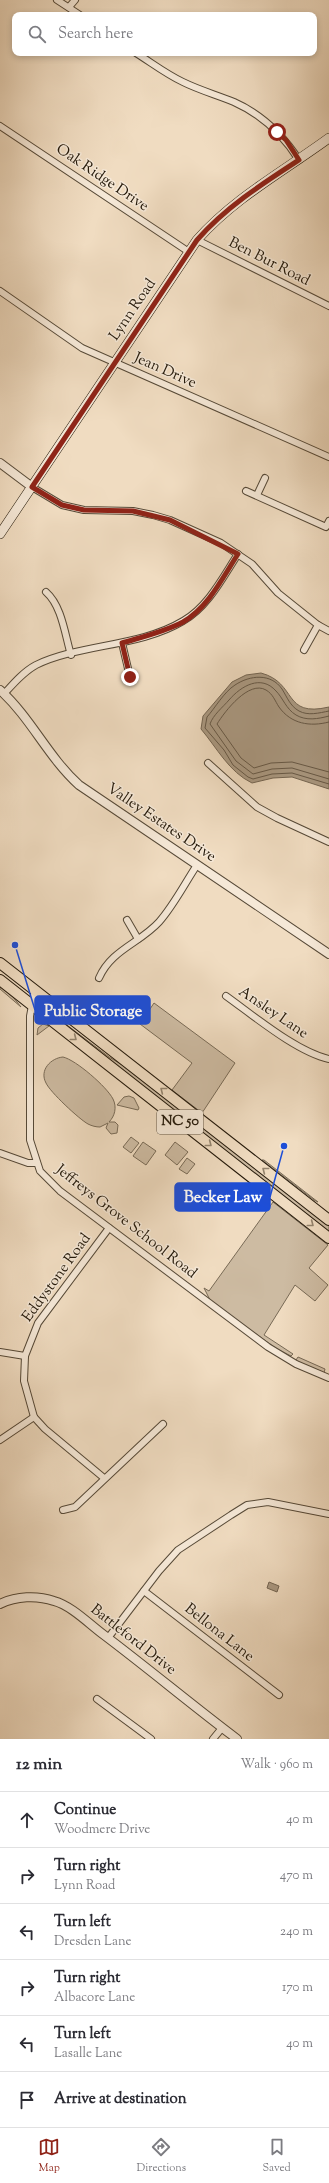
<!DOCTYPE html>
<meta charset="utf-8">
<style>
:root{--surface:#fff;--page:#f2f2f3;--text:#2b2b33;--muted:#7c7c81;--line:#e1e1e2;--accent:#8f2418}
body{margin:0;font-family:"Sorts Mill Goudy",serif;background:var(--page);color:var(--text)}
.stop{position:absolute;width:12px;height:12px;margin:-9px;border:3px solid #8f2418;border-radius:50%;background:#fff}
.stop.end{background:#8f2418;border-color:#fff;box-shadow:0 1px 4px #0008}
.list{margin:0;padding:0;list-style:none}
h2{display:flex;justify-content:space-between;align-items:center;height:52px;margin:0;padding:0 16px;font-size:17px}
h2 small{font-size:13px;font-weight:400;color:var(--muted)}
.list li{display:grid;grid-template-columns:26px 1fr auto;gap:12px;align-items:center;box-sizing:border-box;height:56px;padding:0 16px;border-top:1px solid var(--line)}
.list b{display:block;font-size:15px;white-space:nowrap}
.list p{margin:0;font-size:13px;white-space:nowrap;color:var(--muted)}
.list em{font-size:13px;font-style:normal;color:var(--muted)}
.icon{flex:none;width:22px;height:22px;fill:none;stroke:currentColor;stroke-width:2;stroke-linecap:round;stroke-linejoin:round}
.map{position:relative;flex:none;width:329px;height:1739px;overflow:hidden}
.search{position:absolute;background:var(--surface);box-shadow:0 2px 6px #0003;left:12px;right:12px;top:12px;height:44px;display:flex;align-items:center;gap:10px;box-sizing:border-box;padding:0 14px;border-radius:8px;color:var(--muted);font-size:15px}
.sheet{height:388px;background:var(--surface)}
nav{display:flex;justify-content:space-around;align-items:center;box-sizing:border-box;height:56px;border-top:1px solid var(--line);background:var(--surface);font-size:11px;color:var(--muted)}
nav a{display:grid;justify-items:center;gap:2px}
nav .on{color:var(--accent)}
.map>svg:first-child{display:block}
.green{fill:#cdbba2;stroke:#786a56}
.water{fill:#aa9982;stroke:#746552}
.lines{fill:none;stroke-linecap:round;stroke-linejoin:round}
.shore{stroke:#665846;stroke-width:1}
.minor-casing{stroke:#564937;stroke-width:8}
.tertiary-casing{stroke:#564937;stroke-width:10}
.secondary-casing{stroke:#231809;stroke-width:10}
.primary-casing{stroke:#231809;stroke-width:12}
.minor{stroke:#f5e8d7;stroke-width:6}
.tertiary{stroke:#f5e8d7;stroke-width:8}
.secondary{stroke:#f5e8d7;stroke-width:9}
.primary{stroke:#f0dcc1;stroke-width:10}
.oneway{stroke:#94846e}
.route{stroke:#8f2418;stroke-width:5}
.labels{text-anchor:middle;dominant-baseline:central;stroke-width:3;stroke-linejoin:round;paint-order:stroke}
.shield{fill:#f5e8d7;stroke:#625647;stroke-width:1}
.shield-label{font-size:14px;font-weight:bold;fill:#231809}
.street-label{font-size:15px;fill:#231809;stroke:#f5e8d7}
.leader{fill:none;stroke:#1d4ed8;stroke-width:1.5}
.callout-dot{fill:#1d4ed8;stroke:#f5e8d7;stroke-width:1.5}
.callout{fill:#1d4ed8;stroke:#1d4ed8;stroke-width:1.5}
.callout-label{font-size:16px;text-anchor:middle;font-weight:bold;fill:#fff}
</style>
<div class="map">
<svg width="329" height="1739" viewBox="0 0 329 1739">
<rect width="100%" height="100%" fill="#f0dcc1"/>
<filter id="stains"><feTurbulence type="fractalNoise" baseFrequency=".005" numOctaves="4"/><feColorMatrix values="0 0 0 0 .2 0 0 0 0 .09 0 0 0 0 .02 0 0 0 .5 -.17"/></filter>
<radialGradient id="worn" r=".72"><stop offset=".6" stop-color="#630" stop-opacity="0"/><stop offset="1" stop-color="#630" stop-opacity=".3"/></radialGradient>
<g class="green">
<path d="M0,986L13,997L21,1007L0,989Z"/>
<path d="M154,1003L235,1063L202,1113L172,1090L192,1063L140,1024Z"/>
<path d="M63,1022L109,1057L134,1072L329,1225V1233L62,1023Z"/>
<path d="M43,1024L49,1026L37,1035L38,1028Z"/>
<path d="M63,1057C76,1060 107,1087 113,1099C117,1107 115,1116 109,1122H115L118,1125L117,1133L111,1134L106,1128L108,1123L100,1127C96,1127 92,1126 88,1124C79,1119 50,1092 46,1083C39,1070 51,1058 63,1057Z"/>
<path d="M129,1096L134,1098L139,1108L138,1110L117,1105L124,1097Z"/>
<path d="M131,1137L139,1143L131,1153L123,1147Z"/>
<path d="M143,1142L156,1151L146,1165L133,1156Z"/>
<path d="M175,1142L188,1152L177,1165L165,1155Z"/>
<path d="M187,1158L195,1164L187,1174L179,1169Z"/>
<path d="M262,1160H264L318,1202L314,1200Z"/>
<path d="M273,1202L328,1245L309,1268L328,1285L315,1301L295,1285L264,1335L293,1354L291,1356L277,1349L211,1302L204,1288L209,1291Z"/>
<path d="M298,1357L325,1369L324,1373L298,1362L296,1360Z"/>
</g>
<g class="water">
<path d="M261,673C298,683 282,718 329,707V789L292,777L273,778L252,783C229,772 217,748 201,729L203,716L232,682L246,675Z"/>
<path d="M269,1582L279,1586L277,1592L267,1588Z"/>
</g>
<g class="lines">
<g class="shore">
<path d="M329,711C319,713 308,716 299,711C290,706 287,697 282,689C271,673 250,675 235,685C224,692 215,708 207,717L205,728L224,750L233,765L248,777L253,779L272,774L292,773L329,784"/>
<path d="M329,716C318,719 306,721 296,715C286,709 283,698 276,691C261,674 241,686 229,700C223,707 213,715 210,724L236,761L253,774L272,769L292,768L329,779"/>
<path d="M329,722C310,727 291,724 279,707C275,701 273,694 266,690C249,680 225,711 217,724L241,758L254,768L271,763L292,762L329,772"/>
</g>
<g class="minor-casing">
<g id="minor">
<path d="M57,0L80,15"/>
<path d="M69,7L75,0"/>
<path d="M136,53C152,63 166,74 183,82C199,90 217,95 234,102C261,114 283,135 299,160"/>
<path d="M0,126L189,252"/>
<path d="M197,240L329,306"/>
<path d="M0,291L82,348L329,457"/>
<path d="M32,487L62,505L84,510L133,511L153,515L170,520L221,543L252,564L278,593L318,625L329,631"/>
<path d="M246,491L326,527L329,521"/>
<path d="M257,495L265,478"/>
<path d="M46,592C62,606 65,635 71,655"/>
<path d="M122,643L130,677"/>
<path d="M304,650L318,625"/>
<path d="M4,694C13,684 23,672 36,665C79,644 140,647 183,621C208,607 223,577 238,554"/>
<path d="M208,763L257,807L277,818L329,842"/>
<path d="M127,920L138,939"/>
<path d="M99,978C111,950 140,943 159,922C174,905 185,883 197,865"/>
<path d="M35,990L30,1016V1140L40,1171L60,1191L268,1347L296,1364L329,1378"/>
<path d="M226,996C254,1016 297,1052 329,1059"/>
<path d="M0,1153L28,1163H37"/>
<path d="M0,1352L25,1356"/>
<path d="M0,1440L34,1417"/>
<path d="M104,1478L45,1429L34,1417L24,1381L25,1356L38,1323L109,1228"/>
<path d="M63,1510L75,1507L163,1424"/>
<path d="M144,1591L279,1695"/>
<path d="M108,1638L159,1571L178,1550L231,1515L247,1505L268,1502L329,1514"/>
<path d="M97,1699L151,1739"/>
<path d="M213,1739L222,1728"/>
</g>
</g>
<g class="tertiary-casing">
<g id="tertiary">
<path d="M0,463L32,487"/>
<path d="M0,690C31,718 48,757 79,785L329,954"/>
<path d="M0,1604C16,1596 37,1595 54,1601C72,1606 89,1624 104,1635C149,1669 192,1705 237,1739"/>
</g>
</g>
<g class="secondary-casing">
<path id="secondary" d="M0,534L197,240C234,198 284,171 329,138"/>
</g>
<g class="primary-casing">
<g id="primary">
<path d="M0,963L329,1220"/>
<path d="M0,980L329,1238"/>
</g>
</g>
<use href="#minor" class="minor"/>
<use href="#tertiary" class="tertiary"/>
<use href="#secondary" class="secondary"/>
<use href="#primary" class="primary"/>
</g>
<defs><path id="oneway-chevron" d="M-2-3.5L2.5 0L-2 3.5" fill="none" stroke-width="1.6" stroke-linecap="round" stroke-linejoin="round"/></defs>
<g class="oneway">
<use href="#oneway-chevron" transform="translate(74 1038) rotate(38)"/>
<use href="#oneway-chevron" transform="translate(163 1090) rotate(-142)"/>
<use href="#oneway-chevron" transform="translate(209 1144) rotate(38)"/>
<use href="#oneway-chevron" transform="translate(265 1170) rotate(-142)"/>
<use href="#oneway-chevron" transform="translate(311 1224) rotate(38)"/>
</g>
<g class="lines">
<path class="route" d="M130,677L122,643C142,637 164,632 183,622C208,608 223,577 238,554L170,520L133,511L84,510L62,505L32,487L197,240C226,207 262,184 299,160L286,140L277,132"/>
</g>
<g class="labels">
<rect class="shield" x="157" y="1110" width="46" height="24" rx="3"/>
<g class="shield-label">
<text x="180" y="1122">NC 50</text>
</g>
<g class="street-label">
<text transform="translate(102 178) rotate(34)">Oak Ridge Drive</text>
<text transform="translate(269 262) rotate(27)">Ben Bur Road</text>
<text transform="translate(133 310) rotate(-56)">Lynn Road</text>
<text transform="translate(165 371) rotate(24)">Jean Drive</text>
<text transform="translate(161 823) rotate(34)">Valley Estates Drive</text>
<text transform="translate(273 1013) rotate(34)">Ansley Lane</text>
<text transform="translate(126 1222) rotate(38)">Jeffreys Grove School Road</text>
<text transform="translate(57 1278) rotate(-54)">Eddystone Road</text>
<text transform="translate(219 1633) rotate(38)">Bellona Lane</text>
<text transform="translate(133 1640) rotate(38)">Battleford Drive</text>
</g>
</g>
<path class="leader" d="M15 945L35 1010M284 1146L270 1197"/>
<g class="callout-dot">
<circle cx="15" cy="945" r="4"/>
<circle cx="284" cy="1146" r="4"/>
</g>
<g class="callout">
<rect x="35" y="996" width="115" height="28" rx="4"/>
<rect x="175" y="1183" width="95" height="28" rx="4"/>
</g>
<g class="callout-label">
<text x="93" y="1016">Public Storage</text>
<text x="223" y="1202">Becker Law</text>
</g>
<rect width="100%" height="100%" filter="url(#stains)"/>
<rect width="100%" height="100%" fill="url(#worn)"/>
</svg>
<div class="stop" style="left:277px;top:132px"></div>
<div class="stop end" style="left:130px;top:677px"></div>
<div class="search"><svg class="icon" aria-label="search" viewBox="0 0 24 24"><circle cx="10" cy="10" r="6"/><path d="M15 15l6 6"/></svg>Search here</div>
</div>
<section class="sheet">
<h2>12 min<small>Walk · 960 m</small></h2>
<ul class="list">
<li><svg class="icon" aria-label="ahead" viewBox="0 0 24 24"><path d="M12 20V5M6 11l6-6 6 6"/></svg><div><b>Continue</b><p>Woodmere Drive</p></div><em>40 m</em></li>
<li><svg class="icon" aria-label="right" viewBox="0 0 24 24"><path d="M7 20v-9h11M14 6l5 5-5 5"/></svg><div><b>Turn right</b><p>Lynn Road</p></div><em>470 m</em></li>
<li><svg class="icon" aria-label="left" viewBox="0 0 24 24"><path d="M17 20v-9H6M10 6l-5 5 5 5"/></svg><div><b>Turn left</b><p>Dresden Lane</p></div><em>240 m</em></li>
<li><svg class="icon" aria-label="right" viewBox="0 0 24 24"><path d="M7 20v-9h11M14 6l5 5-5 5"/></svg><div><b>Turn right</b><p>Albacore Lane</p></div><em>170 m</em></li>
<li><svg class="icon" aria-label="left" viewBox="0 0 24 24"><path d="M17 20v-9H6M10 6l-5 5 5 5"/></svg><div><b>Turn left</b><p>Lasalle Lane</p></div><em>40 m</em></li>
<li><svg class="icon" aria-label="arrive" viewBox="0 0 24 24"><path d="M6 21V4h12l-3 4 3 4H6"/></svg><div><b>Arrive at destination</b></div></li>
</ul>
</section>
<nav>
<a class="on"><svg class="icon" aria-label="map" viewBox="0 0 24 24"><path d="M3 6l6-2 6 2 6-2v14l-6 2-6-2-6 2zM9 4v14M15 6v14"/></svg>Map</a>
<a><svg class="icon" aria-label="directions" viewBox="0 0 24 24"><path d="M12 3l9 9-9 9-9-9zM9 14v-3h6M13 9l2 2-2 2"/></svg>Directions</a>
<a><svg class="icon" aria-label="saved" viewBox="0 0 24 24"><path d="M7 4h10v16l-5-4-5 4z"/></svg>Saved</a>
</nav>
